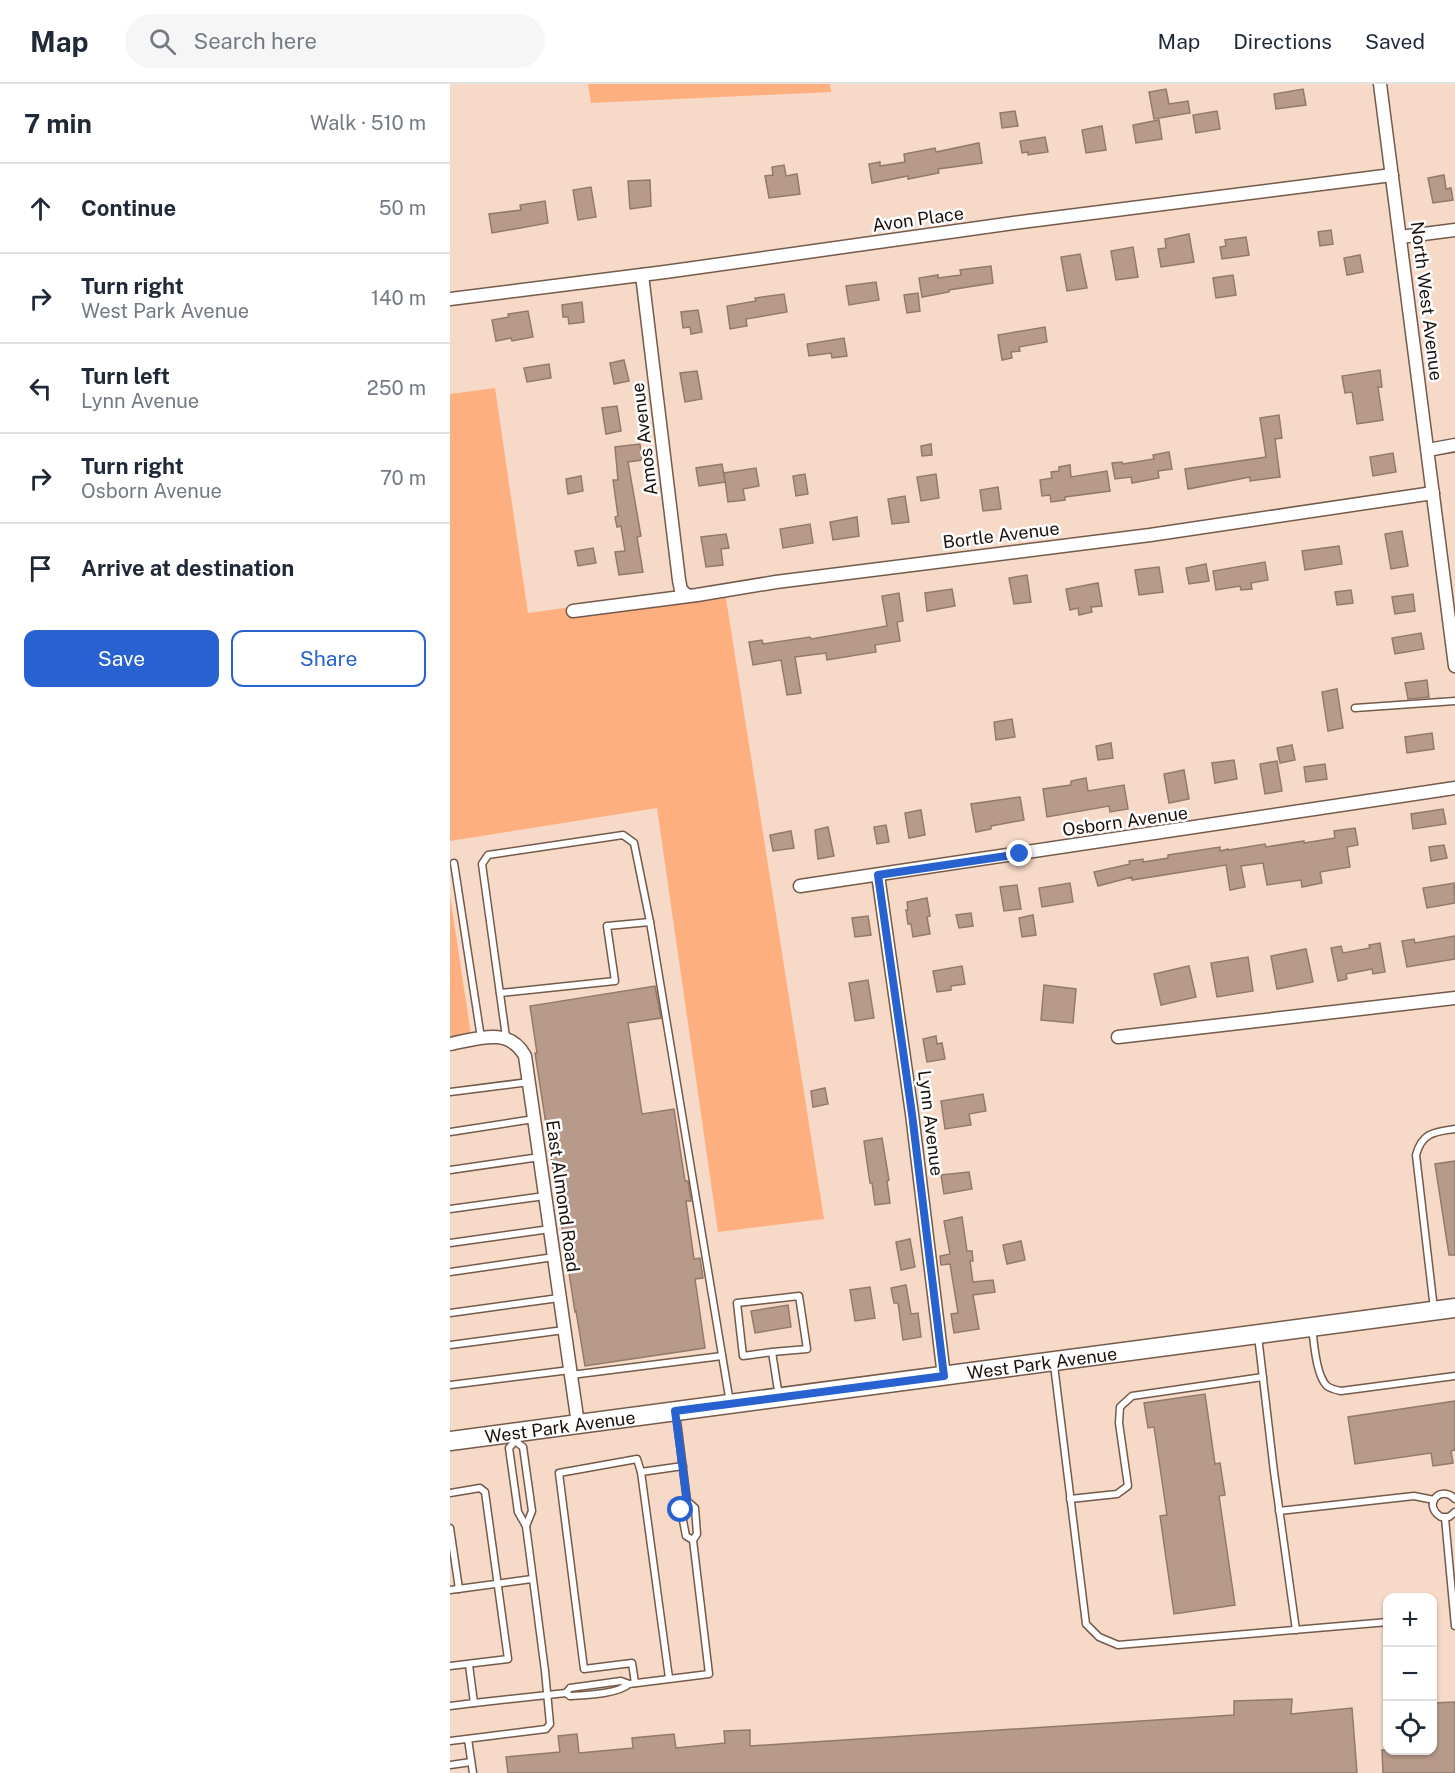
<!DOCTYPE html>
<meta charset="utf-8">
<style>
:root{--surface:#fff;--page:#f6f6f7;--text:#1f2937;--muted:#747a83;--line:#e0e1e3;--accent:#2862d0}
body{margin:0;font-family:"Public Sans",sans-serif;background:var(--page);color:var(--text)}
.controls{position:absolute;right:18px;bottom:18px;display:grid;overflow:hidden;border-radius:12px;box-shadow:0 2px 4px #0004}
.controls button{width:54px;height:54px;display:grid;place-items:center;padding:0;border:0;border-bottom:2px solid var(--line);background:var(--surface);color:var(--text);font:30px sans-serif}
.stop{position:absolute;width:18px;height:18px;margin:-14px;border:4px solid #2862d0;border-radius:50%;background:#fff}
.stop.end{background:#2862d0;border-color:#fff;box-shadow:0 2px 6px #0008}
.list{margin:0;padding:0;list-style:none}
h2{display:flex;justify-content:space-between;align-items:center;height:78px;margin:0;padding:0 24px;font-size:26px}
h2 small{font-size:20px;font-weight:400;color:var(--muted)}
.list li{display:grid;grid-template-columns:39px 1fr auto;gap:18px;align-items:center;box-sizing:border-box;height:90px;padding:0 24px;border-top:2px solid var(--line)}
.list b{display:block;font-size:22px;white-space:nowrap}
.list p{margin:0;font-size:20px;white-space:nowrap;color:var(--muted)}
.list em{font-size:20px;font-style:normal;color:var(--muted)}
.actions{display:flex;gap:12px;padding:18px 24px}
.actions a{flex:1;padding:14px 0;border:2px solid var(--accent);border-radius:12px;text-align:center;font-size:21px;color:var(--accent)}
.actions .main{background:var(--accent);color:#fff}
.icon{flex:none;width:33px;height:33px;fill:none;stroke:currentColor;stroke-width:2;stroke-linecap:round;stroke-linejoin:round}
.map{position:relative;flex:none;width:1005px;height:1689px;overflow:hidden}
header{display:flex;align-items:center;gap:36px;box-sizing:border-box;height:84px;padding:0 30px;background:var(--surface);border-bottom:2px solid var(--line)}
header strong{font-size:28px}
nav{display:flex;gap:33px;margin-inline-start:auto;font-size:21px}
.search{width:420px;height:54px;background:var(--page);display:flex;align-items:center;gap:15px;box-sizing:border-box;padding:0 21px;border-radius:33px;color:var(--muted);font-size:22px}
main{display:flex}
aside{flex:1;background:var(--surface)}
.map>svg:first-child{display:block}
.green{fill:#feaf80}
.building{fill:#b79a8a;stroke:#947969;stroke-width:1.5}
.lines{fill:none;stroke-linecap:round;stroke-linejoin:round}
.lane-casing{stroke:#745a4b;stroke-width:9}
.street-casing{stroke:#745a4b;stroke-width:15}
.secondary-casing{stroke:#745a4b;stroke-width:21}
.lane{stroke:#fff;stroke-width:6}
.street{stroke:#fff;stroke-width:12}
.secondary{stroke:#fff;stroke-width:18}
.route{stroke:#2862d0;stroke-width:8}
.labels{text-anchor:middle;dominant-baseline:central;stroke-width:5;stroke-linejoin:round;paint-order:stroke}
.street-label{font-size:18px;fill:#1c120c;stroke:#fff}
</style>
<header>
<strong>Map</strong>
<div class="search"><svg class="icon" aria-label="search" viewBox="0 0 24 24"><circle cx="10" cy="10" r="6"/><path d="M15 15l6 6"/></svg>Search here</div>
<nav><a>Map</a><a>Directions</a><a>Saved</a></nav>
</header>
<main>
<aside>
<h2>7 min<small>Walk · 510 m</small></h2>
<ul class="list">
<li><svg class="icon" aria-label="ahead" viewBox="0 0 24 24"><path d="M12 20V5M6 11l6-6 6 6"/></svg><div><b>Continue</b></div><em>50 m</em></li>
<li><svg class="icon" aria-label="right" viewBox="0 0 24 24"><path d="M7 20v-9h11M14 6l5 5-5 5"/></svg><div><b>Turn right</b><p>West Park Avenue</p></div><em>140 m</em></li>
<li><svg class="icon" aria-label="left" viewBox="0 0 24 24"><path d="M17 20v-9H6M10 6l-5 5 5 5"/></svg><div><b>Turn left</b><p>Lynn Avenue</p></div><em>250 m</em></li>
<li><svg class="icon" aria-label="right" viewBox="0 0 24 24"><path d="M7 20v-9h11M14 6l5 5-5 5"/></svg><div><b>Turn right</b><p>Osborn Avenue</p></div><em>70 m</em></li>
<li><svg class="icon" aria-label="arrive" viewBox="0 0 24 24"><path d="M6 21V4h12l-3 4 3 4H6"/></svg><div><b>Arrive at destination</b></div></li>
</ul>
<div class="actions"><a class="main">Save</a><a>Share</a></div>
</aside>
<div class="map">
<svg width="1005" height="1689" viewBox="0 0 1005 1689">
<rect width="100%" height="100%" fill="#f7d9c7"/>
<g class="green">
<path d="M138,0H380L381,8L141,19Z"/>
<path d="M45,304L78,529L274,502L374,1135L268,1148L207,724L0,757V310Z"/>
<path d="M0,811L22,958L0,961Z"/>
</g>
<g class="building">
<path d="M716,5L719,20L738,17L740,29L704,35L699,8Z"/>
<path d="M853,5L856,21L826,25L824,10Z"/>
<path d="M565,27L568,42L552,44L550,29Z"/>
<path d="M767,27L770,45L746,49L743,31Z"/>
<path d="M709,36L712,55L686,59L683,41Z"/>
<path d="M652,42L656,66L636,69L632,46Z"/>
<path d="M595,53L598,68L578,71V68L572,69L570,57Z"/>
<path d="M529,59L532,79L488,85L489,89L458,95V92L422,99L419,80L430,78V82L455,78L454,70L485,64L486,68Z"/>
<path d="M334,81L336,92L347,90L350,110L319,114L315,92L323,91L322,83Z"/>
<path d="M994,91L996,105L1001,104L1003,116L983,119L978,94Z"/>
<path d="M200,96L201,122L180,125L178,97Z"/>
<path d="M141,103L146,133L128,136L123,106Z"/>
<path d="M95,117L98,139L42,149L39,130L71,126L70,121Z"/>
<path d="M881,146L883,160L870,162L868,148Z"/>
<path d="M739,150L744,178L711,183L708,165L716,164L715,155Z"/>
<path d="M796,153L799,171L772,175L770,163L776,162L775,156Z"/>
<path d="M683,163L688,193L666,196L661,167Z"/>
<path d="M630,170L637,204L617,207L611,173Z"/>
<path d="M910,171L913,188L897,191L894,174Z"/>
<path d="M541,182L543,199L499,206V208L472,213L469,194L488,191V194L511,191L510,186Z"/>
<path d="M783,191L786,211L766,214L763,194Z"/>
<path d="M426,198L429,216L399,221L396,202Z"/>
<path d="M468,209L470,227L457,229L454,211Z"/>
<path d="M334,210L337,228L296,235L297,242L280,245L277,222L306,217L305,214Z"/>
<path d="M132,218L134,238L119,240L118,233H113L112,221Z"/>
<path d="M248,226L252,248L241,250L240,243L233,244L231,228Z"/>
<path d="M78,227L83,253L62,257L61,254L46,257L42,236L59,233L58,230Z"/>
<path d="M595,243L597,258L569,263L570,267L561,268L562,274L552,276L548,251Z"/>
<path d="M394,254L397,272L382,274L381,269L359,272L357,260Z"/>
<path d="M174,276L179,297L164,300L160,279Z"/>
<path d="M99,280L101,294L77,298L74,284Z"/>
<path d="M930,286L932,303H928L933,336L907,340L902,308L895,309L892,292Z"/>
<path d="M247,287L252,315L235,318L230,289Z"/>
<path d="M167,322L171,347L156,350L152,324Z"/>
<path d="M829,331L832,354L825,355L830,393L800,397V393L738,405L735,385L816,373L810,334Z"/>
<path d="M190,360L192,376L178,378L191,452L187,453L193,488L169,491L165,468L175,467L171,442L167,443L165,433L168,432L163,396H168L165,363Z"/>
<path d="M481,360L482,371L472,372L471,362Z"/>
<path d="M719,368L722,385L708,387L709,394L682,399L681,393L665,395L662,379L672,378L673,380L704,375L703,371Z"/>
<path d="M943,369L946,388L923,392L920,373Z"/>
<path d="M272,380L275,398L249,402L246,384Z"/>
<path d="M620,381L621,393L657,387L660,407L615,413V416L601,418L600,411L592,412L590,396L602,394L601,388L609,387V383Z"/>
<path d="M306,384L309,402L293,405L295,416L278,418L274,389Z"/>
<path d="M355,390L358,410L346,412L343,392Z"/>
<path d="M486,390L489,414L471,417L467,393Z"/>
<path d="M131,392L133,407L118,410L116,395Z"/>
<path d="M548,403L551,425L533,427L530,406Z"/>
<path d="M455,412L459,438L442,440L438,415Z"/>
<path d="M407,433L409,452L383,456L380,438Z"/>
<path d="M360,440L363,459L333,464L330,445Z"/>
<path d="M952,447L958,482L941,485L935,450Z"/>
<path d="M276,450L279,464L271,465L273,481L256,483L251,453Z"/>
<path d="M889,462L892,480L855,486L852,467Z"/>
<path d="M143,464L146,479L128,482L125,467Z"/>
<path d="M815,478L818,496L801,499L802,505L791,506L790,502L766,506L763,487Z"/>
<path d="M756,480L759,497L739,500L736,484Z"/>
<path d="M709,483L713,508L689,511L685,486Z"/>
<path d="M577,491L581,518L564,520L559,494Z"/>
<path d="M648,499L652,522L641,523L642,528L629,531L628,524L620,526L616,505Z"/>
<path d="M502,505L505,522L477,527L475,509Z"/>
<path d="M901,506L903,519L887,521L885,508Z"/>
<path d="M449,509L453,537L447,538L450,557L425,561L426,568L377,576L376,569L345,573L351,609L337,611L331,576L303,581L299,558L312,556L313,560L360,553L361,555L437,542L432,512Z"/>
<path d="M963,510L965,527L945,530L942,513Z"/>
<path d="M971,549L974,565L945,570L942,554Z"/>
<path d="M977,596L979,613L958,615L955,599Z"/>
<path d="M887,605L893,644L878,647L872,608Z"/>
<path d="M562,635L565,653L546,656L544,638Z"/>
<path d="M982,649L984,665L957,669L955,653Z"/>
<path d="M661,659L663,674L648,676L646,662Z"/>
<path d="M842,661L845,676L830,679L827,664Z"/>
<path d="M784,676L787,695L765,699L762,679Z"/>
<path d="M827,677L832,707L815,710L810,680Z"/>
<path d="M875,680L877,695L856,698L854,683Z"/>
<path d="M734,686L739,715L719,719L714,690Z"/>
<path d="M636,694L638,707L674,701L678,725L660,728L659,722L597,733L593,705L621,701V697Z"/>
<path d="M570,713L574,736L541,742V745L526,748L521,720Z"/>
<path d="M993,725L996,740L963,745L961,730Z"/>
<path d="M471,726L475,751L459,754L455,729Z"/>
<path d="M436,741L439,758L427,760L424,743Z"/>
<path d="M378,743L384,772L368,775L365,746Z"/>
<path d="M905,744L908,761L897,763L900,783L870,788L872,799L852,803L851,796L817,801L813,779L791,782L795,803L780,806L776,781L682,796V793L648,802L644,788L680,780L679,777L693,775V778L718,774V771L770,763V767L778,765V766L815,760L816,763L854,757V759L885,754L884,747Z"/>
<path d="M341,747L344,764L323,767L320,751Z"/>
<path d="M994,761L997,774L981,777L979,763Z"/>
<path d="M620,799L623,818L592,823L589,804Z"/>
<path d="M1004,799L1005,819L977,824L973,804Z"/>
<path d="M567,801L571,825L554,827L550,803Z"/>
<path d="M477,814L480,832L477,833L480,850L463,853L461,840H458L456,826H458L457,818Z"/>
<path d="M521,829L523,842L509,844L506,831Z"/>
<path d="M583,831L586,851L572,853L569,834Z"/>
<path d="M418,832L421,851L405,853L402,834Z"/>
<path d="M1005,852V875L957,883L952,857L964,855L965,859Z"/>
<path d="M930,859L935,888L923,890L922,885L896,890L897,895L888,897L881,864L891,862L893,869L920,864L919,861Z"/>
<path d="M856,865L863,898L827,905L821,872Z"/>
<path d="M798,873L803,907L767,913L761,879Z"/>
<path d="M512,882L515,900L501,902V906L487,908L483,887Z"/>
<path d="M739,882L746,913L711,921L704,890Z"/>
<path d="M418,896L424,934L405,937L399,899Z"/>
<path d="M594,901L626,905L623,939L591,936Z"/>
<path d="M205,902L211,934L178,939L192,1030L224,1025L235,1097H238L241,1117H236L244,1175L250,1174L253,1194L245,1195L255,1264L135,1282L126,1227L125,1228L123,1215L85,969H87L80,922Z"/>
<path d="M486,952L487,960L492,959L495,975L477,978L473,955Z"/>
<path d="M375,1004L378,1020L363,1023L361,1007Z"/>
<path d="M533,1010L536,1027L519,1030L521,1041L495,1045L491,1017Z"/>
<path d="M432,1054L439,1096L437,1097L440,1119L425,1121L422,1099H420L414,1057Z"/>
<path d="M1005,1077V1171H999L985,1080Z"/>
<path d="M519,1088L522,1105L494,1110L491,1091Z"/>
<path d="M512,1133L517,1167H522L523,1177H520L523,1198L543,1196L545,1208L523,1211L529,1245L504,1249L501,1230L508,1229L500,1180L491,1181L490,1172L500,1170L494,1137Z"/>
<path d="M460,1155L465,1183L451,1186L446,1158Z"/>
<path d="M571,1157L575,1176L557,1180L553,1161Z"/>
<path d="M456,1201L461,1230L468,1229L471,1253L453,1256L448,1219H444L441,1204Z"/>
<path d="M420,1203L425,1234L405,1237L400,1206Z"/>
<path d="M338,1221L341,1243L305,1249L301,1227Z"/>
<path d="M755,1310L765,1380L770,1379L775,1411L769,1412L785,1521L724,1530L710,1432L717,1431L704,1343L698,1344L694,1319Z"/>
<path d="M1005,1317V1366L1001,1367L1003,1379L983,1382L981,1369L905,1380L898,1333Z"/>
<path d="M842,1615L841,1630L902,1624L907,1689H58L56,1673L110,1668L108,1652L127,1650L129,1669L183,1664L182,1654L224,1650L226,1664L275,1659L274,1647L300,1646V1662L784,1631V1617Z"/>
<path d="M1005,1618V1689H933L932,1666H982V1619Z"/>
</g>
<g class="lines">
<g class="lane-casing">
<g id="lane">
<path d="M905,624L1005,617"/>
<path d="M4,779L31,954"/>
<path d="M50,909L165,897L157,842L200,838"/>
<path d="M56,953L32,780L38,771L173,751L184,759L200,838L280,1319"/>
<path d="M0,1008L79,998"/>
<path d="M0,1048L84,1035"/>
<path d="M0,1086L90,1073"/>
<path d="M0,1125L95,1112"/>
<path d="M0,1159L100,1145"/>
<path d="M0,1188L104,1173"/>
<path d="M984,1225L966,1071C972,1048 985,1048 1005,1045"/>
<path d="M0,1229L109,1214"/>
<path d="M862,1244C864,1258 866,1292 877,1302C881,1305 886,1306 891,1307L1005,1292"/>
<path d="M808,1252L824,1388L846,1546"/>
<path d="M0,1261L114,1246"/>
<path d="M322,1268L357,1265L349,1212L287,1219L293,1272L322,1268L329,1313"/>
<path d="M604,1281L636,1540L649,1553L668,1561L938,1538"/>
<path d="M121,1291L272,1272"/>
<path d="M0,1301L120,1286"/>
<path d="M65,1357L73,1363L82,1427L76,1442"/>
<path d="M191,1388L219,1594"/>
<path d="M0,1409L30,1404L35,1408L58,1575L0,1582"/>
<path d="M620,1415L667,1410L678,1402L669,1339L670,1323L682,1312L813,1293"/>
<path d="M1005,1415C990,1400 972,1421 991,1433H999L1005,1428"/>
<path d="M237,1417L231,1426L236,1452L243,1456"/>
<path d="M829,1427L964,1412L984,1416"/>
<path d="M995,1434L1005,1542"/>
<path d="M0,1444L9,1505"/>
<path d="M0,1506L82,1495"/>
<path d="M185,1599L182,1579L134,1585L109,1389L187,1375L191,1388L233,1382"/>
<path d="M116,1609L120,1612C136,1611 168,1610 179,1600L259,1590L243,1456L247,1450L245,1424L237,1417L226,1329"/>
<path d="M24,1619L116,1609L120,1604L171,1597L179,1600"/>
<path d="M0,1622L24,1619L19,1581"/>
<path d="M18,1655L23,1689"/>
<path d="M0,1657L96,1645L100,1640L95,1587L76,1442L68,1428L59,1364L65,1357V1352"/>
<path d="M0,1681L21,1678"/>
</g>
</g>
<g class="street-casing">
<g id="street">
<path d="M930,0L1005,582"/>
<path d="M950,153L1005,146"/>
<path d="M192,191L229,496L231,506L237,511"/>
<path d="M0,215L215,188L571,138L942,91"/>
<path d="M978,366L1005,361"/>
<path d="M123,527L247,511L326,498L700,451L983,409"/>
<path d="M428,791L462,1030L494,1292"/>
<path d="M350,802L1005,704"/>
<path d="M668,953L1005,914"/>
<path d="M0,960C27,955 59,942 75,972L128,1340"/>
</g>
</g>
<g class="secondary-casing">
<g id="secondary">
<path id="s1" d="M0,1357L1005,1224"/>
</g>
</g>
<use href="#lane" class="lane"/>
<use href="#street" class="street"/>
<use href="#secondary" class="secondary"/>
</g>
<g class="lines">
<path class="route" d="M231,1426L237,1417L225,1327L494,1292L462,1030L428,791L570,770"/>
</g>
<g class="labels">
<g class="street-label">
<text transform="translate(468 135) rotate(-8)">Avon Place</text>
<text transform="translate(977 217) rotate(83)">North West Avenue</text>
<text transform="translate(194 355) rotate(-97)">Amos Avenue</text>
<text transform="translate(551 451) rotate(-7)">Bortle Avenue</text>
<text transform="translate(675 737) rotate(-8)">Osborn Avenue</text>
<text transform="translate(481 1039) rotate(83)">Lynn Avenue</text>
<text transform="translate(113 1112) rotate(82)">East Almond Road</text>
<text stroke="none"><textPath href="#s1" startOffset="597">West Park Avenue</textPath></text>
<text stroke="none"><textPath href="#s1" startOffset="111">West Park Avenue</textPath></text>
</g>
</g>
</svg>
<div class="controls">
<button>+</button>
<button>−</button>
<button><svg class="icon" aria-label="locate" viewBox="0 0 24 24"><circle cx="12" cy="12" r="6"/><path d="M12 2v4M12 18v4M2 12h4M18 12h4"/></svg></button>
</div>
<div class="stop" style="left:231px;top:1426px"></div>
<div class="stop end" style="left:570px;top:770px"></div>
</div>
</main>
